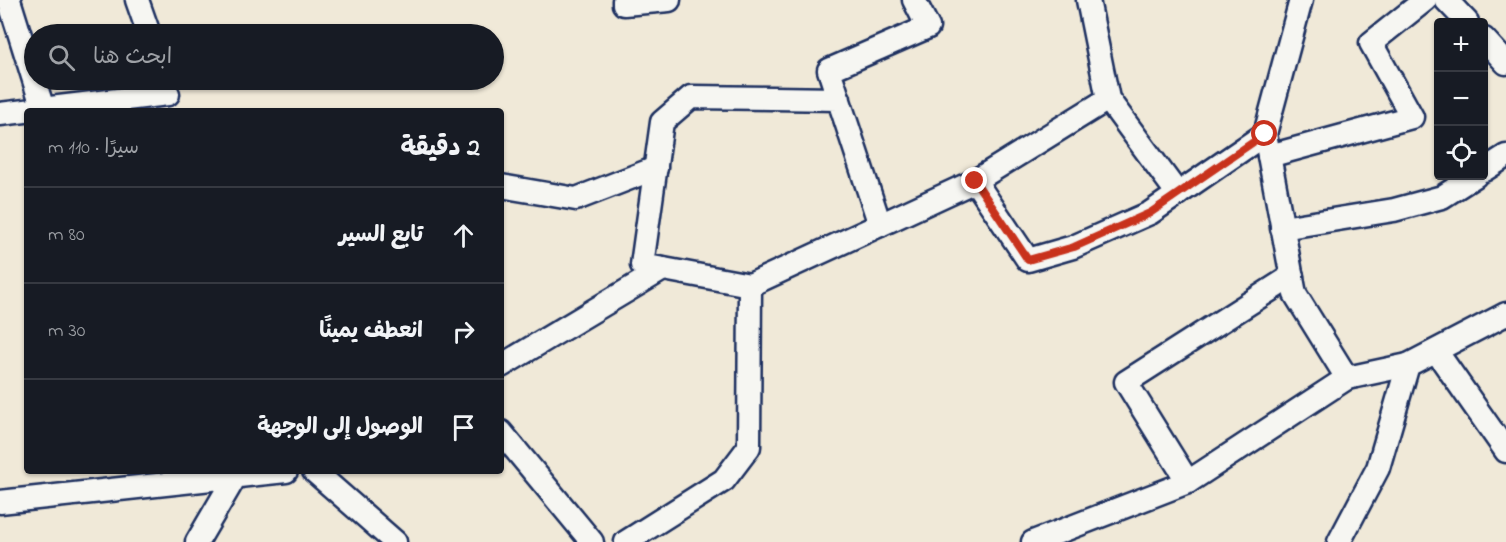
<!DOCTYPE html>
<html lang="ar">
<meta charset="utf-8">
<style>
:root{--surface:#171b24;--page:#20242c;--text:#f1f3f6;--muted:#9ea1a6;--line:#363941}
body{margin:0;font-family:"Indie Flower","Playpen Sans Arabic",sans-serif;background:var(--page);color:var(--text);direction:rtl}
.controls{position:absolute;right:18px;top:18px;display:grid;overflow:hidden;border-radius:6px;box-shadow:0 2px 4px #0004}
.controls button{width:54px;height:54px;display:grid;place-items:center;padding:0;border:0;border-bottom:2px solid var(--line);background:var(--surface);color:var(--text);font:30px sans-serif}
.stop{position:absolute;width:18px;height:18px;margin:-14px;border:4px solid #c8321e;border-radius:50%;background:#fff}
.stop.end{background:#c8321e;border-color:#fff;box-shadow:0 2px 6px #0008}
.list{margin:0;padding:0;list-style:none}
h2{display:flex;justify-content:space-between;align-items:center;height:78px;margin:0;padding:0 24px;font-size:26px}
h2 small{font-size:20px;font-weight:400;color:var(--muted)}
.list li{display:grid;grid-template-columns:39px 1fr auto;gap:18px;align-items:center;box-sizing:border-box;height:96px;padding:0 24px;border-top:2px solid var(--line)}
.list b{display:block;font-size:22px;white-space:nowrap}
.list em{font-size:20px;font-style:normal;color:var(--muted)}
.icon{flex:none;width:33px;height:33px;fill:none;stroke:currentColor;stroke-width:2;stroke-linecap:round;stroke-linejoin:round}
.map{position:relative;flex:none;width:1506px;height:542px;overflow:hidden;direction:ltr}
.search{position:absolute;background:var(--surface);box-shadow:0 2px 4px #0004;left:24px;top:24px;width:480px;height:66px;display:flex;align-items:center;gap:15px;box-sizing:border-box;padding:0 21px;border-radius:33px;color:var(--muted);font-size:22px}
.panel{position:absolute;background:var(--surface);box-shadow:0 2px 4px #0004;left:24px;top:108px;width:480px;height:366px;border-radius:6px;direction:rtl}
.map>svg:first-child{display:block}
.lines{fill:none;stroke-linecap:round;stroke-linejoin:round}
.minor-casing{stroke:#1b2f5e;stroke-width:27}
.minor{stroke:#f6f6f2;stroke-width:22}
.route{stroke:#c8321e;stroke-width:8}
</style>
<div class="map">
<svg width="1506" height="542" viewBox="0 0 1506 542">
<rect width="100%" height="100%" fill="#f0e9d8"/>
<filter id="ink" filterUnits="userSpaceOnUse"><feTurbulence type="fractalNoise" baseFrequency=".0167" numOctaves="2"/><feDisplacementMap in="SourceGraphic" scale="12" xChannelSelector="R" yChannelSelector="G"/><feConvolveMatrix kernelMatrix="1 2 1 2 8 2 1 2 1" color-interpolation-filters="sRGB"/></filter>
<g filter="url(#ink)">
<g class="lines">
<g class="minor-casing">
<g id="minor">
<path d="M9,0L43,109"/>
<path d="M137,0L149,34"/>
<path d="M624,0V4L669,0"/>
<path d="M1088,0L1108,99L1178,194"/>
<path d="M1446,0L1467,22"/>
<path d="M1484,39L1506,63"/>
<path d="M839,99L691,97L662,122L642,265L750,285L880,225L829,70L928,27L914,0"/>
<path d="M0,114L168,94"/>
<path d="M1269,156L1412,117L1371,43L1425,0"/>
<path d="M1484,170L1506,156"/>
<path d="M975,181L1108,99"/>
<path d="M501,186L576,199L656,168"/>
<path d="M880,225L975,181L1028,260L1073,247L1150,213L1265,134"/>
<path d="M1282,228L1394,210L1442,197L1475,176"/>
<path d="M1436,351L1506,451"/>
<path d="M501,366L663,269"/>
<path d="M1347,378L1408,365"/>
<path d="M501,432L592,542"/>
<path d="M314,471L395,542"/>
<path d="M1188,482L1126,382L1292,276"/>
<path d="M0,502L286,471"/>
<path d="M197,542L235,477"/>
<path d="M626,542L724,480L749,447L750,285"/>
<path d="M1033,542L1188,482L1347,378L1295,294L1265,134L1301,0"/>
<path d="M1339,542L1378,468L1408,365L1506,314"/>
</g>
</g>
<use href="#minor" class="minor"/>
</g>
</g>
<g class="lines" filter="url(#ink)">
<path class="route" d="M975,181L1028,260L1074,247L1150,213L1265,134"/>
</g>
</svg>
<div class="controls">
<button>+</button>
<button>−</button>
<button><svg class="icon" aria-label="locate" viewBox="0 0 24 24"><circle cx="12" cy="12" r="6"/><path d="M12 2v4M12 18v4M2 12h4M18 12h4"/></svg></button>
</div>
<div class="stop" style="left:1265px;top:134px"></div>
<div class="stop end" style="left:975px;top:181px"></div>
<div class="search"><svg class="icon" aria-label="search" viewBox="0 0 24 24"><circle cx="10" cy="10" r="6"/><path d="M15 15l6 6"/></svg>ابحث هنا</div>
<section class="panel">
<h2>2 دقيقة<small>سيرًا · 110 m</small></h2>
<ul class="list">
<li><svg class="icon" aria-label="ahead" viewBox="0 0 24 24"><path d="M12 20V5M6 11l6-6 6 6"/></svg><div><b>تابع السير</b></div><em>80 m</em></li>
<li><svg class="icon" aria-label="right" viewBox="0 0 24 24"><path d="M7 20v-9h11M14 6l5 5-5 5"/></svg><div><b>انعطف يمينًا</b></div><em>30 m</em></li>
<li><svg class="icon" aria-label="arrive" viewBox="0 0 24 24"><path d="M6 21V4h12l-3 4 3 4H6"/></svg><div><b>الوصول إلى الوجهة</b></div></li>
</ul>
</section>
</div>
